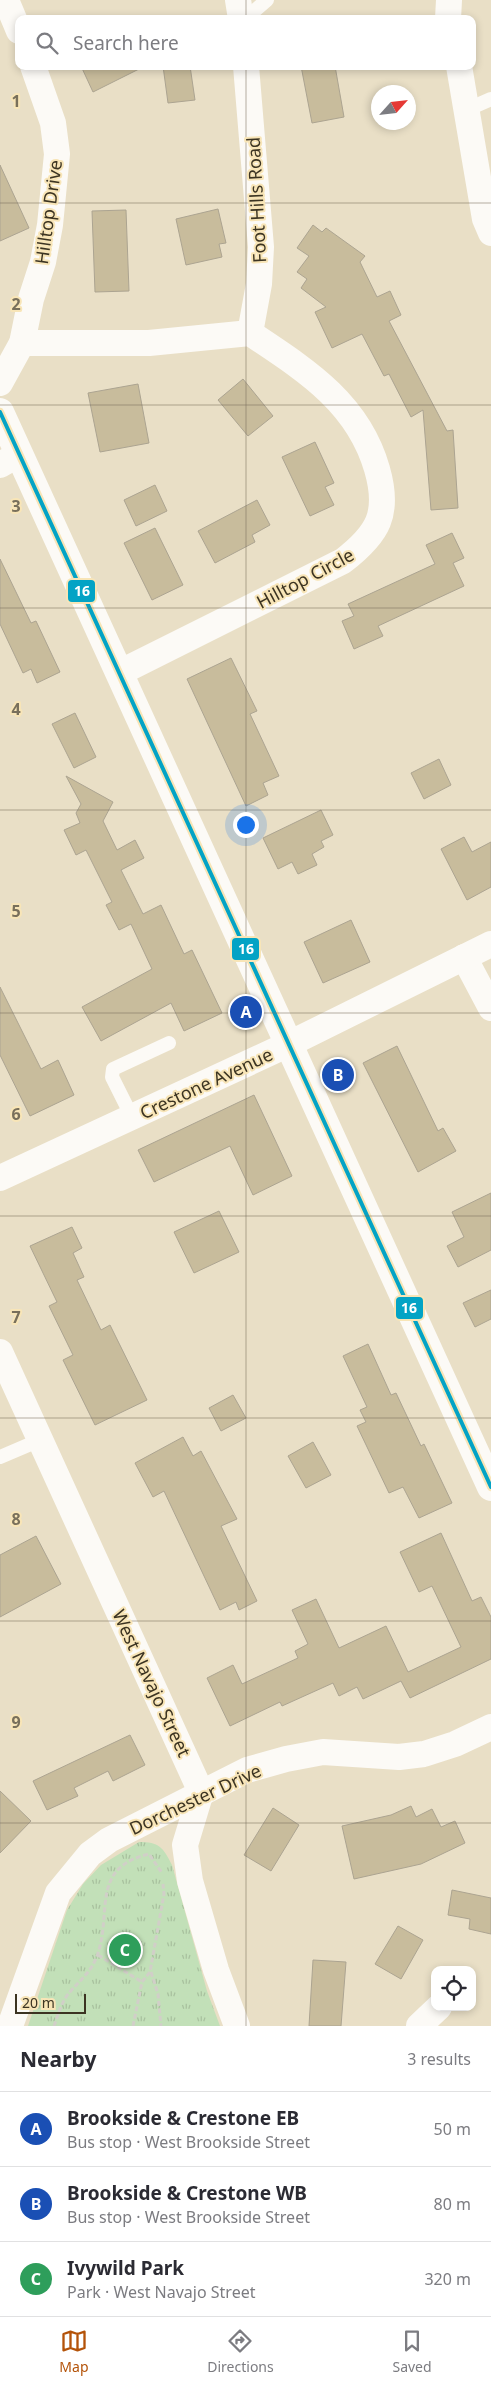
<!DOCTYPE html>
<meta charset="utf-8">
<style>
:root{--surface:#fff;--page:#f2f2f3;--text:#2b2b33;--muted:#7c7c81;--line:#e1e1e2;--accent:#b45309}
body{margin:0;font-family:"Noto Sans",sans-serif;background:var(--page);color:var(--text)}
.controls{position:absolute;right:15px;bottom:15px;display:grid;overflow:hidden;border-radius:10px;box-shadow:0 2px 8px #0003}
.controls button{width:45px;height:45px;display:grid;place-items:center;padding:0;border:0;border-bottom:1px solid var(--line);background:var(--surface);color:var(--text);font:25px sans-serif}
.compass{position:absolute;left:371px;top:85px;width:45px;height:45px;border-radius:50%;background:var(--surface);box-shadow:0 2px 8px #0003;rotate:63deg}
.scale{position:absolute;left:15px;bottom:12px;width:71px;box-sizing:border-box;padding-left:5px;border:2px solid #3c3422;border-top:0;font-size:14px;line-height:18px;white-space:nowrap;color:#3c3422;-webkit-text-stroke:4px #f8e5b7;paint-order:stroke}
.you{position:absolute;left:245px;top:824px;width:18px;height:18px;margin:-12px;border:4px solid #fff;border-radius:50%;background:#1a73e8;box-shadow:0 0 0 8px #1a73e833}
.badge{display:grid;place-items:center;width:32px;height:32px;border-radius:50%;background:var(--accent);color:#fff;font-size:16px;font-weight:700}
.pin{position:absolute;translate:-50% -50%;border:2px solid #fff;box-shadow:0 1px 5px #0006}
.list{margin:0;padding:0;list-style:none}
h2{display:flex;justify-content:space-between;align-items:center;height:65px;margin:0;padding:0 20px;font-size:21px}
h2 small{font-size:16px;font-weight:400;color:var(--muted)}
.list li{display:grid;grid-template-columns:32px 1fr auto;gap:15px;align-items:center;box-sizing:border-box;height:75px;padding:0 20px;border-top:1px solid var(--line)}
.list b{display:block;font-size:19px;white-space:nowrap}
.list p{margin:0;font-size:16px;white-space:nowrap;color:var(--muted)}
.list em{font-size:16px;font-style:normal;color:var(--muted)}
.icon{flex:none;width:28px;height:28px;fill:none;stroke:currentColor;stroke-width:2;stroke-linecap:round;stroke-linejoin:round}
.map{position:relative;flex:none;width:491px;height:2026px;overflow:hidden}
.search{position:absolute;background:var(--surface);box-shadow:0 2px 8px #0003;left:15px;right:15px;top:15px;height:55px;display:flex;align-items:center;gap:12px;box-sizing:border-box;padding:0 18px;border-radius:10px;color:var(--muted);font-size:19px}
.sheet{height:290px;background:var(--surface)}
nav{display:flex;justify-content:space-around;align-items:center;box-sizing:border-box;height:70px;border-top:1px solid var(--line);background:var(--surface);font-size:14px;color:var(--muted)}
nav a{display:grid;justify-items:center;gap:2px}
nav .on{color:var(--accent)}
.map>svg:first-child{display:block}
.grass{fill:url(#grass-tufts)}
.building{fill:#c8bc9c;stroke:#aca491}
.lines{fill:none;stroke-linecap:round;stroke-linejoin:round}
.path{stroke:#d1cfc8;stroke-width:3;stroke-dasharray:5 2.5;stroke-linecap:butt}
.lane{stroke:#fcfaf6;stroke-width:14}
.street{stroke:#fcfaf6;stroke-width:26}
.secondary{stroke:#fcfaf6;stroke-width:28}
.bus-1-casing{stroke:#f8e5b7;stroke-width:8}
.bus-1{stroke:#03a3c5;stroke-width:4}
.grid{fill:none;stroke:#79705b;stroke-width:1;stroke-opacity:0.55}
.labels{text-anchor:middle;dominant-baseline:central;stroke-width:4;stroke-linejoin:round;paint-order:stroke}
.street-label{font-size:18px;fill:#3c3422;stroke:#f8e5b7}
.grid-label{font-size:16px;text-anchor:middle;font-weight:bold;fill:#79705b;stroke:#f8e5b7;stroke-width:4;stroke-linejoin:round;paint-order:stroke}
.line-badge{stroke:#f8e5b7;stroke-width:2}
.badge-label{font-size:14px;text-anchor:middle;font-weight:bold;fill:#fff}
</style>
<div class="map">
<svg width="491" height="2026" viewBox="0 0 491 2026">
<defs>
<pattern id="grass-tufts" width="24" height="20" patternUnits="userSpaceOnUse" patternTransform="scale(1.25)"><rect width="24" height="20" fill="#c2e0b8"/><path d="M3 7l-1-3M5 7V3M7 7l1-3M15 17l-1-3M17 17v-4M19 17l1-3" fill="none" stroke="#a8c19e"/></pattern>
</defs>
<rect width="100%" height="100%" fill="#e9dfc6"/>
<path class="grass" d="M139,1842C159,1842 163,1847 172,1865L207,1991L220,2026H28L67,1910L83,1884L101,1865Z"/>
<g class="building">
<path d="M81,66H145L93,92Z"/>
<path d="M163,66H190L195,100L168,103Z"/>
<path d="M301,66H335L344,117L312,123Z"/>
<path d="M0,165L29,228L0,241Z"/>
<path d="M218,209L226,243L219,244L222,257L186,265L176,219Z"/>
<path d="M126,210L129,291L95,292L92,211Z"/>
<path d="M313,225L322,232L326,228L365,256L360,262L377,297L390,291L401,315L389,321L447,431L453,430L458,508L431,510L423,410L411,417L389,374L384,376L362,334L332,348L315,312L326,307L301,288L307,279L297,272L309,256L297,248Z"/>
<path d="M243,379L273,416L248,436L218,400Z"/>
<path d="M138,384L149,443L100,452L88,393Z"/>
<path d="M315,442L334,483L325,487L334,505L310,516L282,457Z"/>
<path d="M155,485L167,511L136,526L124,500Z"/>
<path d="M257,500L270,525L252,535L255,542L215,563L198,531Z"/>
<path d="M155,528L183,585L152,600L124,543Z"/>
<path d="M452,533L464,558L453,563L464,586L378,626L383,636L354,649L342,621L354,616L348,604L435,564L426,545Z"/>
<path d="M0,559L31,623L36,621L60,672L37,683L31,669L23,673L0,624Z"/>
<path d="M231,658L257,711L250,714L279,776L263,783L268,795L246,806L187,679Z"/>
<path d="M75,713L96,757L74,768L52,724Z"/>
<path d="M439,759L451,785L424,799L411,773Z"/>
<path d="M66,776L113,802L103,821L117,850L135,840L144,858L121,870L143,914L161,905L184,954L192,950L222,1013L184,1031L171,1003L101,1041L82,1007L152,969L131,924L119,930L106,905L112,902L86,850L76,855L64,830L80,823L76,813L81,804Z"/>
<path d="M321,810L333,835L321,841L324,847L312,854L317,865L298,874L292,862L278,869L263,838Z"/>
<path d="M464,837L472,852L491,842V887L467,900L441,849Z"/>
<path d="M351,920L370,962L323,983L304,942Z"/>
<path d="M0,987L41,1069L58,1060L74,1095L30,1116L0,1055Z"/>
<path d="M397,1046L438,1131L443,1128L456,1151L418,1172L363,1063Z"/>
<path d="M254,1095L292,1176L253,1195L230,1146L154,1182L138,1150Z"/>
<path d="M491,1193V1250L458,1267L447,1246L464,1237L452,1212Z"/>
<path d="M219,1211L239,1252L194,1273L174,1232Z"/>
<path d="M72,1227L82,1248L73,1253L84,1277L77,1280L101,1330L110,1325L147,1400L95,1425L63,1360L73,1355L49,1306L57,1302L30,1246Z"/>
<path d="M491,1290V1319L475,1327L463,1303Z"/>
<path d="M368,1344L391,1395L396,1393L421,1446L424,1444L452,1503L419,1518L403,1487L389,1493L357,1426L366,1422L360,1410L367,1407L343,1356Z"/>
<path d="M233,1395L246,1418L221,1431L209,1408Z"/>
<path d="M183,1437L193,1456L201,1451L237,1519L221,1526L257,1601L239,1610L236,1602L220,1610L164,1491L153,1497L135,1463Z"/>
<path d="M313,1442L331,1475L306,1488L288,1456Z"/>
<path d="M441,1533L472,1601L481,1597L491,1617V1659L410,1698L401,1681L363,1699L357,1687L339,1696L333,1683L282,1706L280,1702L230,1726L207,1678L233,1665L242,1684L298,1658L295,1651L308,1644L292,1610L316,1599L339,1648L386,1626L408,1672L461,1647L432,1586L419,1592L400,1552Z"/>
<path d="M36,1536L61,1584L0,1617V1555Z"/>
<path d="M130,1735L145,1765L113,1781L108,1771L74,1788L78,1796L47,1810L33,1781Z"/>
<path d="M0,1791L31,1821L0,1853Z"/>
<path d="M411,1806L416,1817L432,1809L441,1827L455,1821L465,1843L421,1864L354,1879L342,1826L391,1815Z"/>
<path d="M273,1808L299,1825L271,1871L244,1855Z"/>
<path d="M452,1890L491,1898V1934L469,1929L470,1919L448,1915Z"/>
<path d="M398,1926L423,1940L401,1979L375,1964Z"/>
<path d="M313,1960L346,1962L341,2026H309Z"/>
</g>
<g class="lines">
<g class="path">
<path d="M98,1955L142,1982"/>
<path d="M151,1972L158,1994L161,2026"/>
<path d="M54,2026C58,2015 62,2000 70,1992C81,1979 91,1972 97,1956C113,1913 89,1868 149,1854L162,1873"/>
<path d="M133,2026L142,1982L150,1972L164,1894L163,1884"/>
</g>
<g class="lane">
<path d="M245,19L267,0"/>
<path d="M466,110L491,99"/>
<path d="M132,1117L112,1077L113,1069L169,1043"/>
<path d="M0,1457L40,1440"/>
</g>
<g class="street">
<path d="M6,0L19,31"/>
<path d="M238,0L241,19"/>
<path d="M448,19L449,0"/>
<path d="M246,66L261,247L259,284L250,333"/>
<path d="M459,66L485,219L491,233"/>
<path d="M22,343H149L250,333C304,369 358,402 377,469C390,514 378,534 343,561L119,673"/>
<path d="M0,383L22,343L31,299L43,262L50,225L57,154L53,123L33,66"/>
<path d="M0,465L19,454"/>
<path d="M464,957L491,1008"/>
<path d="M0,1178L289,1044L491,944"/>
<path d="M0,1352L201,1792L185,1845L190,1881L216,1970L237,2026"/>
<path d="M10,2026L58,1893L90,1854L109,1840L247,1770L286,1759L323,1752L399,1757L424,1754L455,1744L491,1727"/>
<path d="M419,2026L439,2007"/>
</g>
<path class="secondary" d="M0,412L491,1487"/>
<g class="bus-1-casing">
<path id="bus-1" d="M0,412L491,1487"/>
</g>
<use href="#bus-1" class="bus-1"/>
</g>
<path class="grid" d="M246,0V19M246,66V2026M0,203H491M0,405H491M0,608H491M0,810H491M0,1013H491M0,1216H491M0,1418H491M0,1621H491M0,1823H491"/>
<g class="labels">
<g class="street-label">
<text transform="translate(256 200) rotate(-93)">Foot Hills Road</text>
<text transform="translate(48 212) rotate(-82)">Hilltop Drive</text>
<text transform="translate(305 578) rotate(-28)">Hilltop Circle</text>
<text transform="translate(206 1083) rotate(-25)">Crestone Avenue</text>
<text transform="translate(152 1683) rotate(65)">West Navajo Street</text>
<text transform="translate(195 1799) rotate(-25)">Dorchester Drive</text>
</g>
</g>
<g class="grid-label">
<text x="16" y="107">1</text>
<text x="16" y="310">2</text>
<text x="16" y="512">3</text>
<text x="16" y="715">4</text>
<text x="16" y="917">5</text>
<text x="16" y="1120">6</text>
<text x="16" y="1323">7</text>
<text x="16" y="1525">8</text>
<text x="16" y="1728">9</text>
</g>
<g class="line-badge">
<rect x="67" y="579" width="29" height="24" rx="5" fill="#03a3c5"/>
<rect x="231" y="937" width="29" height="24" rx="5" fill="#03a3c5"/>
<rect x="395" y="1296" width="29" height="24" rx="5" fill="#03a3c5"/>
</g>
<g class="badge-label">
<text x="82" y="596">16</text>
<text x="246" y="954">16</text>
<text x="409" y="1313">16</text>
</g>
</svg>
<div class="controls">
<button><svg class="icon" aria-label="locate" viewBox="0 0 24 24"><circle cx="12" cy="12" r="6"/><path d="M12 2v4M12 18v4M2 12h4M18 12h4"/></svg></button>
</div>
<svg class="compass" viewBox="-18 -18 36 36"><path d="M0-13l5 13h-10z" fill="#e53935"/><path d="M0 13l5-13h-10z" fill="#7c7c81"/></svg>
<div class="scale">20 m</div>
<div class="you"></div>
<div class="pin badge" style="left:246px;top:1012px;background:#1a4fb4">A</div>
<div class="pin badge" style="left:338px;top:1075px;background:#1a4fb4">B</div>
<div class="pin badge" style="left:125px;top:1950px;background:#2e9e5b">C</div>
<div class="search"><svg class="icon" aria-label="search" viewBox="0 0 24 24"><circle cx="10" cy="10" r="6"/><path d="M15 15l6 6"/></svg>Search here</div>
</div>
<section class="sheet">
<h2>Nearby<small>3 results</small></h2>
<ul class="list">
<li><span class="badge" style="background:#1a4fb4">A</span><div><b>Brookside &amp; Crestone EB</b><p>Bus stop · West Brookside Street</p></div><em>50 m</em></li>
<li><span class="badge" style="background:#1a4fb4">B</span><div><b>Brookside &amp; Crestone WB</b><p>Bus stop · West Brookside Street</p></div><em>80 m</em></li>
<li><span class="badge" style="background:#2e9e5b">C</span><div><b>Ivywild Park</b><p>Park · West Navajo Street</p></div><em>320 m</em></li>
</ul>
</section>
<nav>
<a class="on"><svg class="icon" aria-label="map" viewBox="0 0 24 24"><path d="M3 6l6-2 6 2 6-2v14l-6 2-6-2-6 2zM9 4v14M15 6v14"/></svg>Map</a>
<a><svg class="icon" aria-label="directions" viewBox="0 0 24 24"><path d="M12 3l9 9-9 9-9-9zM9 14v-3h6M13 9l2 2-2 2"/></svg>Directions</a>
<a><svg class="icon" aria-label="saved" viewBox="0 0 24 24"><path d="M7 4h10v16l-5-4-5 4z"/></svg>Saved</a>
</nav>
